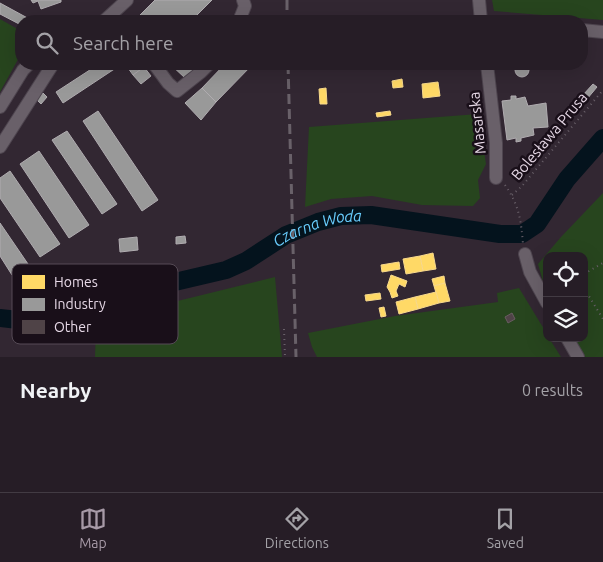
<!DOCTYPE html>
<meta charset="utf-8">
<style>
:root{--surface:#261d26;--page:#2e262e;--text:#f1f3f6;--muted:#a4a2a7;--line:#423b43;--accent:#a79aa7}
body{margin:0;font-family:Ubuntu,sans-serif;background:var(--page);color:var(--text)}
.controls{position:absolute;right:15px;bottom:15px;display:grid;overflow:hidden;border-radius:10px;box-shadow:0 5px 20px #0002}
.controls button{width:45px;height:45px;display:grid;place-items:center;padding:0;border:0;border-bottom:1px solid var(--line);background:var(--surface);color:var(--text);font:25px sans-serif}
.list{margin:0;padding:0;list-style:none}
h2{display:flex;justify-content:space-between;align-items:center;height:65px;margin:0;padding:0 20px;font-size:21px}
h2 small{font-size:16px;font-weight:400;color:var(--muted)}
.icon{flex:none;width:28px;height:28px;fill:none;stroke:currentColor;stroke-width:2;stroke-linecap:round;stroke-linejoin:round}
.map{position:relative;flex:none;width:603px;height:357px;overflow:hidden}
.search{position:absolute;background:var(--surface);box-shadow:0 5px 20px #0002;left:15px;right:15px;top:15px;height:55px;display:flex;align-items:center;gap:12px;box-sizing:border-box;padding:0 18px;border-radius:20px;color:var(--muted);font-size:19px}
.sheet{height:135px;background:var(--surface)}
nav{display:flex;justify-content:space-around;align-items:center;box-sizing:border-box;height:70px;border-top:1px solid var(--line);background:var(--surface);font-size:14px;color:var(--muted)}
nav a{display:grid;justify-items:center;gap:2px}
nav .on{color:var(--accent)}
.map>svg:first-child{display:block}
.green{fill:#27451e}
.homes{fill:#ffd966;stroke:#f8d98c}
.industry{fill:#999;stroke:#b0acb0}
.lines{fill:none;stroke-linecap:round;stroke-linejoin:round}
.river{stroke:#04131d;stroke-width:18}
.building{fill:#4f4347;stroke:#695d61}
.minor-casing{stroke:#4e454f;stroke-width:14}
.path{stroke:#696069;stroke-width:2;stroke-dasharray:1 4;stroke-linecap:butt}
.minor{stroke:#696069;stroke-width:12}
.rail{stroke:#696169;stroke-width:3;stroke-dasharray:10 5;stroke-linecap:butt}
.labels{text-anchor:middle;dominant-baseline:central;stroke-width:5;stroke-linejoin:round;paint-order:stroke}
.street-label{font-size:15px;fill:#e6d8e6;stroke:#190f19}
.water-label{font-size:16px;font-style:italic;fill:#68ccfc;stroke:#190f19}
.key{fill:#190f19;stroke:#564b56;stroke-width:1}
.key-label{font-size:14px;fill:#e6d8e6}
</style>
<div class="map">
<svg width="603" height="357" viewBox="0 0 603 357">
<rect width="100%" height="100%" fill="#322732"/>
<g class="green">
<path d="M492,0H603V20L494,11Z"/>
<path d="M0,19L21,31V54L0,92Z"/>
<path d="M478,114L486,164L478,180L480,198L473,206L422,205L372,196L331,199L305,207L309,127Z"/>
<path d="M603,193V357H584L573,338H584V256H547V295L538,264L561,237Z"/>
<path d="M275,277L282,357H95L96,329L149,308Z"/>
<path d="M519,288L547,334V338H549L561,357H317L312,347L308,333L395,316L498,302L497,293Z"/>
</g>
<g class="homes">
<path d="M402,79L403,87L393,88L392,81Z"/>
<path d="M438,82L440,96L423,98L422,84Z"/>
<path d="M326,88L327,104H320L319,89Z"/>
<path d="M390,111L391,115L377,117L376,113Z"/>
<path d="M433,253L436,269L423,271L420,256Z"/>
<path d="M420,256L423,271L406,274L403,259Z"/>
<path d="M399,262L400,269L382,272L381,265Z"/>
<path d="M391,275L407,281L405,287L399,284L396,291L398,296L392,298L390,292L387,287Z"/>
<path d="M444,276L445,283L434,286L432,279Z"/>
<path d="M445,283L450,301L439,303L434,286Z"/>
<path d="M436,292L439,303L418,309L415,297Z"/>
<path d="M380,293L381,299L366,301L365,295Z"/>
<path d="M415,297L418,309L399,314L396,302Z"/>
<path d="M384,307L386,316L381,317L379,308Z"/>
</g>
<g class="industry">
<path d="M31,0H61V2L41,9L38,1L33,3Z"/>
<path d="M155,0H212L194,18L198,21H134Z"/>
<path d="M0,3L33,21H21V25L0,14Z"/>
<circle cx="522" cy="70" r="7"/>
<path d="M99,64H122L63,103L56,92Z"/>
<path d="M133,64H142L144,67L133,75L128,68Z"/>
<path d="M170,64H194L196,66L185,78Z"/>
<path d="M225,64H253L216,102L202,88Z"/>
<path d="M144,67L151,76L141,84L133,75Z"/>
<path d="M593,84L597,87L587,99L583,95Z"/>
<path d="M202,88L216,102L201,120L185,103Z"/>
<path d="M43,93L47,97L41,104L37,100Z"/>
<path d="M511,96H516V99L525,97L528,106L546,103L548,127L533,128L534,135L521,138V141L516,142V138L507,140L502,101L511,100Z"/>
<path d="M98,111L158,200L142,211L83,121Z"/>
<path d="M67,131L117,204L102,214L52,140Z"/>
<path d="M537,145L543,150L535,159L530,155Z"/>
<path d="M39,151L89,225L69,238L20,164Z"/>
<path d="M10,171L60,244L40,257L0,198V178Z"/>
<path d="M0,223L28,264L12,275L0,256Z"/>
<path d="M185,236L186,243L176,244V237Z"/>
<path d="M137,237L138,250L120,252L119,239Z"/>
</g>
<g class="lines">
<path class="river" id="s1" d="M0,318L27,321L41,320L115,296L226,270L246,261L286,235L318,222L341,216L371,215L500,234H522L537,224L567,179L603,138"/>
</g>
<path class="building" d="M512,313L515,319L508,323L505,317Z"/>
<g class="lines">
<g class="minor-casing">
<g id="minor">
<path d="M479,0L481,21"/>
<path d="M104,21L127,0"/>
<path d="M239,21L245,6L243,0"/>
<path d="M582,30L603,32"/>
<path d="M154,64L168,83L177,91L201,72L209,64"/>
<path d="M487,64L496,143V178"/>
<path d="M0,107L23,70L29,64"/>
<path d="M0,147L53,64"/>
<path d="M525,254L530,272L547,303"/>
<path d="M567,338L578,357"/>
</g>
</g>
<g class="path">
<path d="M505,185C519,205 521,220 523,244"/>
<path d="M512,195L522,186L603,90"/>
<path d="M584,274L603,263"/>
<path d="M584,288L603,319"/>
<path d="M284,329L285,357"/>
</g>
<use href="#minor" class="minor"/>
<g class="rail">
<path d="M287,0V21"/>
<path d="M288,64L296,357"/>
</g>
</g>
<g class="labels">
<g class="street-label">
<text transform="translate(477 123) rotate(-96)">Masarska</text>
<text transform="translate(549 136) rotate(-50)">Bolesława Prusa</text>
</g>
<g class="water-label">
<text stroke="none"><textPath href="#s1" startOffset="335">Czarna Woda</textPath></text>
</g>
</g>
<rect x="12" y="264" width="166" height="80" rx="8" class="key"/>
<rect x="22" y="275" width="23" height="14" fill="#ffd966"/>
<rect x="22" y="298" width="23" height="13" fill="#999"/>
<rect x="22" y="320" width="23" height="14" fill="#4f4347"/>
<g class="key-label">
<text x="54" y="287">Homes</text>
<text x="54" y="309">Industry</text>
<text x="54" y="332">Other</text>
</g>
</svg>
<div class="controls">
<button><svg class="icon" aria-label="locate" viewBox="0 0 24 24"><circle cx="12" cy="12" r="6"/><path d="M12 2v4M12 18v4M2 12h4M18 12h4"/></svg></button>
<button><svg class="icon" aria-label="layers" viewBox="0 0 24 24"><path d="M12 4l9 5-9 5-9-5zM3 14l9 5 9-5"/></svg></button>
</div>
<div class="search"><svg class="icon" aria-label="search" viewBox="0 0 24 24"><circle cx="10" cy="10" r="6"/><path d="M15 15l6 6"/></svg>Search here</div>
</div>
<section class="sheet">
<h2>Nearby<small>0 results</small></h2>
<ul class="list">
</ul>
</section>
<nav>
<a class="on"><svg class="icon" aria-label="map" viewBox="0 0 24 24"><path d="M3 6l6-2 6 2 6-2v14l-6 2-6-2-6 2zM9 4v14M15 6v14"/></svg>Map</a>
<a><svg class="icon" aria-label="directions" viewBox="0 0 24 24"><path d="M12 3l9 9-9 9-9-9zM9 14v-3h6M13 9l2 2-2 2"/></svg>Directions</a>
<a><svg class="icon" aria-label="saved" viewBox="0 0 24 24"><path d="M7 4h10v16l-5-4-5 4z"/></svg>Saved</a>
</nav>
